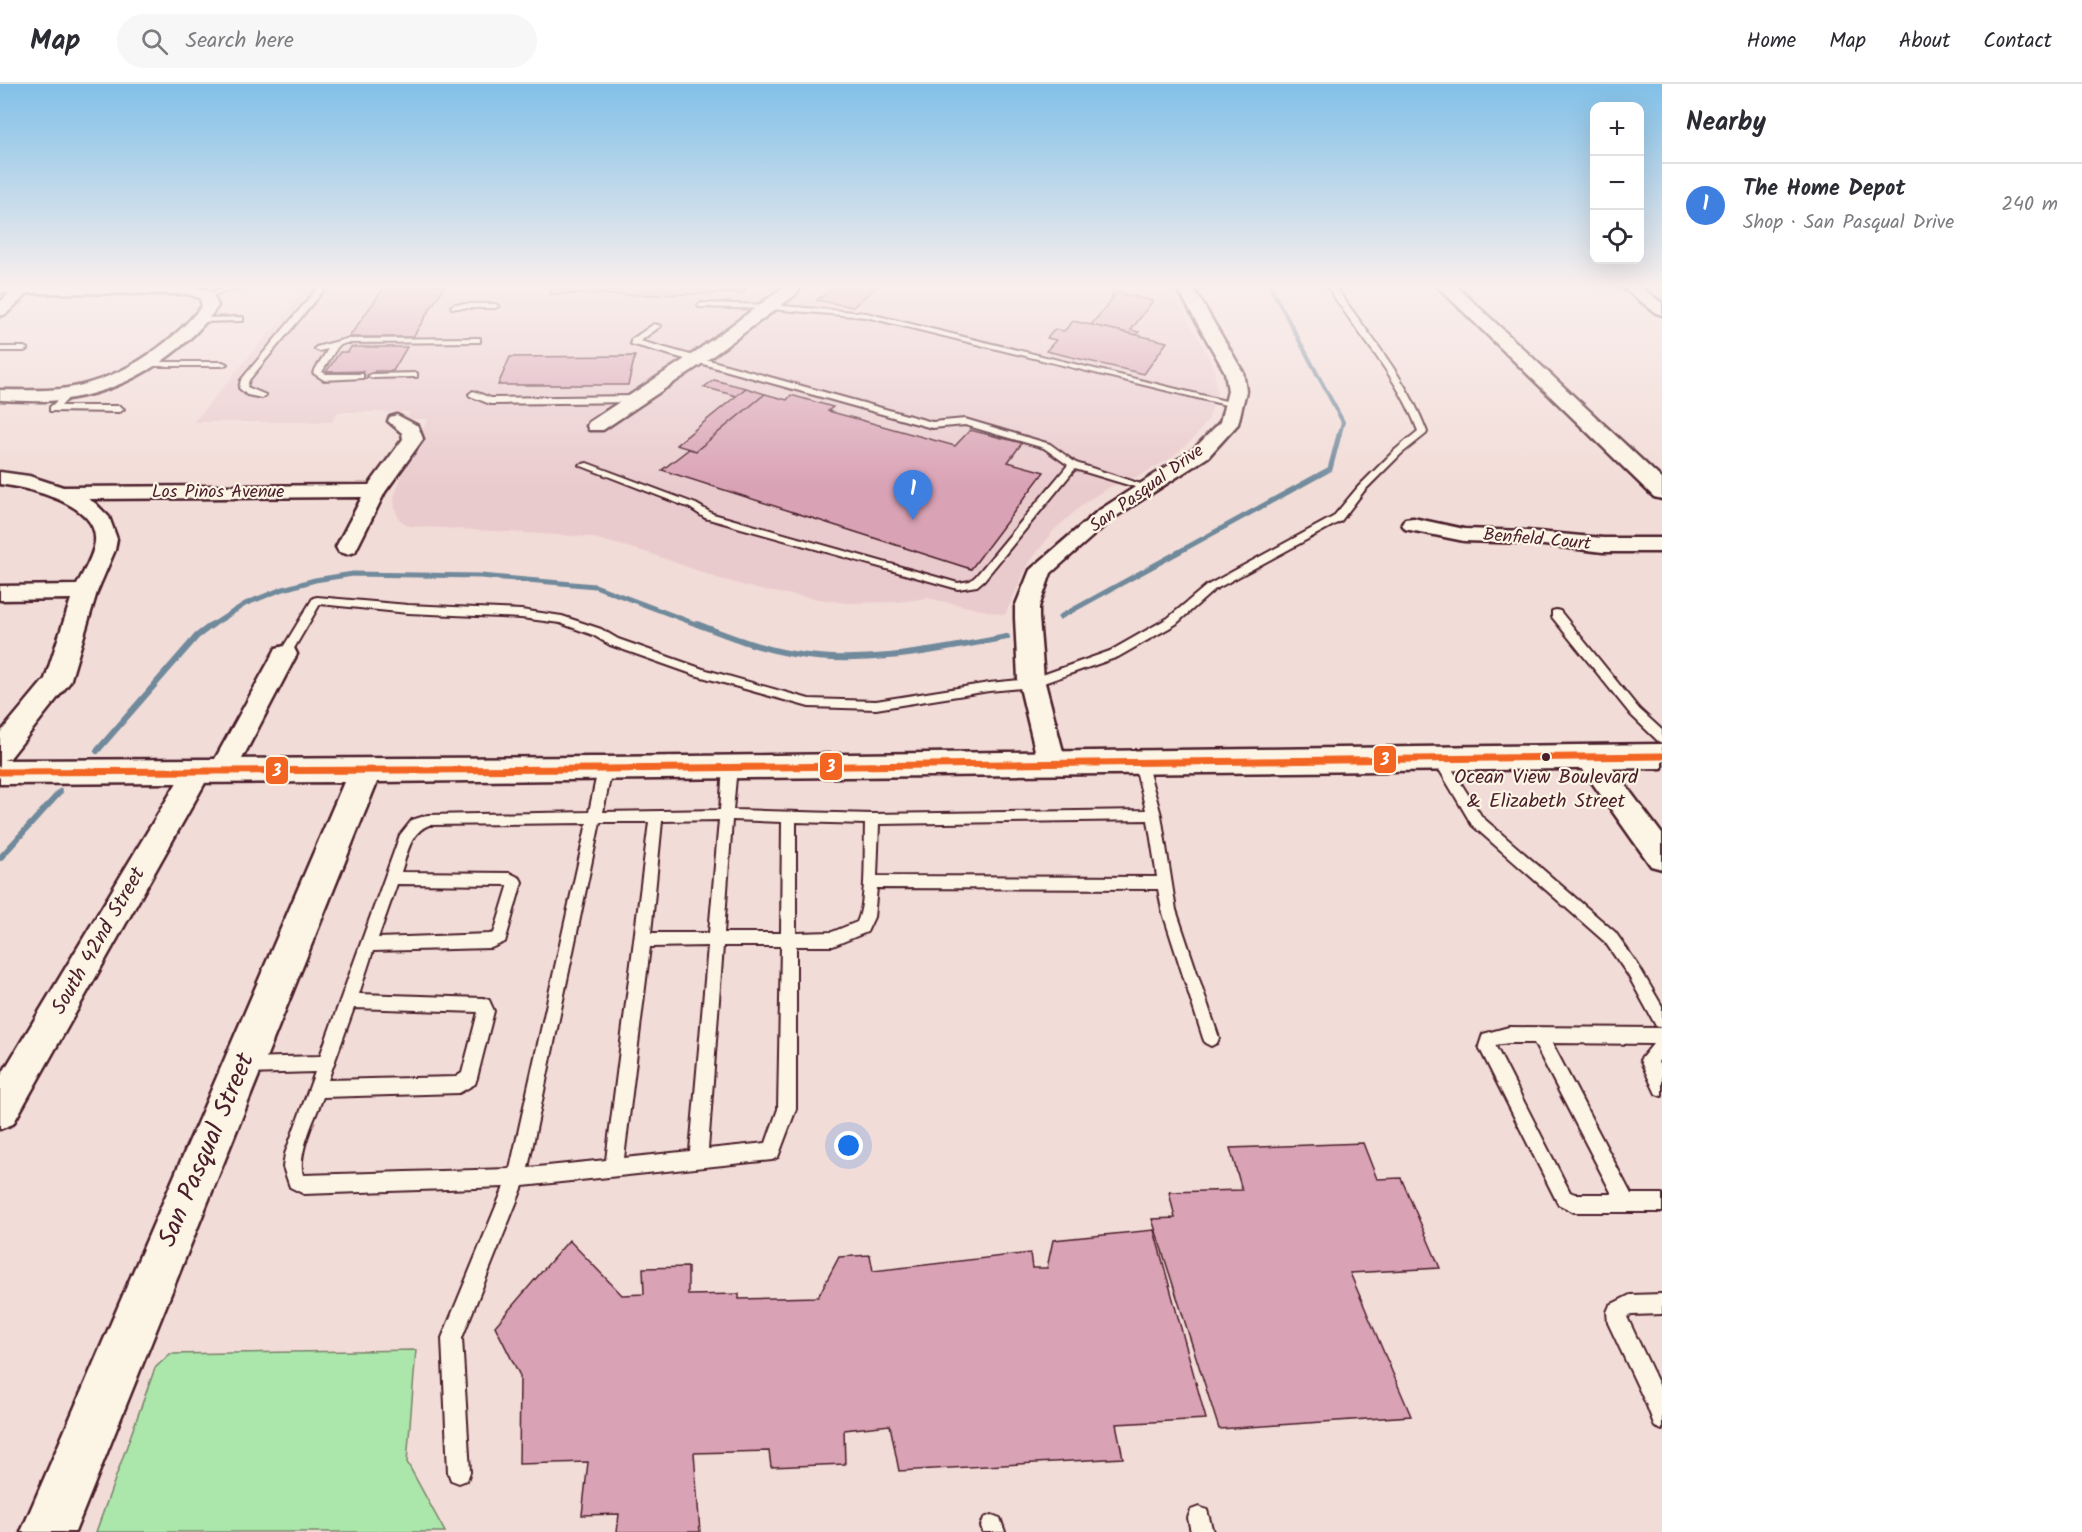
<!DOCTYPE html>
<meta charset="utf-8">
<style>
:root{--surface:#fff;--page:#f7f7f7;--text:#2b2b33;--muted:#7c7c81;--line:#e1e1e2;--accent:#c8321e}
body{margin:0;font-family:Kalam,sans-serif;background:var(--page);color:var(--text)}
.controls{position:absolute;right:18px;top:18px;display:grid;overflow:hidden;border-radius:12px;box-shadow:0 6px 24px #0002}
.controls button{width:54px;height:54px;display:grid;place-items:center;padding:0;border:0;border-bottom:2px solid var(--line);background:var(--surface);color:var(--text);font:30px sans-serif}
.you{position:absolute;left:849px;top:1062px;width:21px;height:21px;margin:-15px;border:4px solid #fff;border-radius:50%;background:#1a73e8;box-shadow:0 0 0 9px #1a73e833}
.badge{display:grid;place-items:center;width:39px;height:39px;border-radius:50%;background:var(--accent);color:#fff;font-size:20px;font-weight:700}
.pin{position:absolute;translate:-50% -50px;filter:drop-shadow(0 2px 3px #0008)}
.pin::after{content:'';position:absolute;top:32px;width:21px;height:18px;background:inherit;clip-path:polygon(0 0,100% 0,50% 100%)}
.list{margin:0;padding:0;list-style:none}
h2{display:flex;justify-content:space-between;align-items:center;height:78px;margin:0;padding:0 24px;font-size:26px}
h2 small{font-size:20px;font-weight:400;color:var(--muted)}
.list li{display:grid;grid-template-columns:39px 1fr auto;gap:18px;align-items:center;box-sizing:border-box;height:84px;padding:0 24px;border-top:2px solid var(--line)}
.list b{display:block;font-size:22px;white-space:nowrap}
.list p{margin:0;font-size:20px;white-space:nowrap;color:var(--muted)}
.list em{font-size:20px;font-style:normal;color:var(--muted)}
.icon{flex:none;width:33px;height:33px;fill:none;stroke:currentColor;stroke-width:2;stroke-linecap:round;stroke-linejoin:round}
.map{position:relative;flex:none;width:1662px;height:1448px;overflow:hidden}
header{display:flex;align-items:center;gap:36px;box-sizing:border-box;height:84px;padding:0 30px;background:var(--surface);border-bottom:2px solid var(--line)}
header strong{font-size:28px}
nav{display:flex;gap:33px;margin-inline-start:auto;font-size:21px}
.search{width:420px;height:54px;background:var(--page);display:flex;align-items:center;gap:15px;box-sizing:border-box;padding:0 21px;border-radius:33px;color:var(--muted);font-size:22px}
main{display:flex}
aside{flex:1;background:var(--surface)}
.map>svg:first-child{display:block}
.built{fill:#eacbcd}
.green{fill:#abe6ab;stroke:#7a826b;stroke-width:1.5}
.lines{fill:none;stroke-linecap:round;stroke-linejoin:round}
.stream-far2{stroke:#6f8a9c;stroke-width:4}
.stream-far1{stroke:#6f8a9c;stroke-width:5}
.stream{stroke:#6f8a9c;stroke-width:6}
.building{fill:#d9a2b5;stroke:#4a1f2b;stroke-width:1.5}
.service-casing{stroke:#4a1f2b;stroke-width:4}
.minor-casing{stroke:#4a1f2b;stroke-width:5}
.tertiary-casing{stroke:#4a1f2b;stroke-width:5}
.secondary-casing{stroke:#4a1f2b;stroke-width:5}
.service{fill:#fcf5e5;fill-rule:evenodd}
.minor{fill:#fcf5e5;fill-rule:evenodd}
.tertiary{fill:#fcf5e5;fill-rule:evenodd}
.secondary{fill:#fcf5e5;fill-rule:evenodd}
.bus-1-casing{stroke:#fcf5e5;stroke-width:11}
.bus-1{stroke:#f26522;stroke-width:7}
.bus-dot{fill:#4a1f2b;stroke:#fcf5e5;stroke-width:2}
.labels{text-anchor:middle;dominant-baseline:central;stroke-width:4.5;stroke-linejoin:round;paint-order:stroke}
.far-street-label{font-size:18px;fill:#4a1f2b;stroke:#fcf5e5}
.bus-label{font-size:20px;fill:#4a1f2b;stroke:#fcf5e5}
.street-label{font-size:21px;fill:#4a1f2b;stroke:#fcf5e5}
.near-street-label{font-size:26px;fill:#4a1f2b;stroke:#fcf5e5}
.line-badge{stroke:#fcf5e5;stroke-width:2}
.badge-label{font-size:16px;text-anchor:middle;font-weight:bold;fill:#fff}
</style>
<header>
<strong>Map</strong>
<div class="search"><svg class="icon" aria-label="search" viewBox="0 0 24 24"><circle cx="10" cy="10" r="6"/><path d="M15 15l6 6"/></svg>Search here</div>
<nav><a>Home</a><a>Map</a><a>About</a><a>Contact</a></nav>
</header>
<main>
<div class="map">
<svg width="1662" height="1448" viewBox="0 0 1662 1448">
<rect width="100%" height="100%" fill="#f2dcd7"/>
<filter id="ink" filterUnits="userSpaceOnUse"><feTurbulence type="fractalNoise" baseFrequency=".0167" numOctaves="2"/><feDisplacementMap in="SourceGraphic" scale="12" xChannelSelector="R" yChannelSelector="G"/><feConvolveMatrix kernelMatrix="1 2 1 2 8 2 1 2 1" color-interpolation-filters="sRGB"/></filter>
<g filter="url(#ink)">
<path class="built" d="M310,200H1167L1207,269L1214,285L1217,308L1209,334L1195,353L1171,374L1141,391L1110,403L1087,417L1055,445L1029,479L1005,531L927,514L899,518L846,519L765,507L720,495L649,469L590,453L408,442L399,435L395,425L394,413L405,383L428,335H407L410,328H338L332,338H194Z"/>
<path class="green" d="M416,1266L407,1378L445,1448H96L155,1284L170,1270Z"/>
<g class="lines">
<path class="stream-far2" d="M1269,200L1343,338L1339,352"/>
<g class="stream-far1">
<path d="M1060,533L1330,385L1339,351"/>
<path d="M211,542L245,520L280,506L315,496L353,490L481,492L595,502L701,542"/>
</g>
<g class="stream">
<path d="M697,540C728,552 761,565 793,570C864,582 937,566 1007,553"/>
<path d="M97,667L197,552L213,540"/>
<path d="M0,774L60,708"/>
</g>
</g>
<g class="building">
<path d="M554,200H746L744,209L645,211L549,210Z"/>
<path d="M839,200H872L878,201L853,223L817,216Z"/>
<path d="M386,201H445L413,253H349Z"/>
<path d="M1114,208L1153,217L1131,246L1139,248L1137,251L1091,241L1114,213H1111Z"/>
<path d="M1073,237L1137,251L1167,258L1144,290L1046,267L1056,256L1047,254L1055,245L1064,247Z"/>
<path d="M351,263H407L393,287H375L371,294L358,295L363,287L326,288L340,268H348Z"/>
<path d="M635,272L628,301H498L510,273Z"/>
<path d="M714,296L746,304L736,312L704,303Z"/>
<path d="M746,304L765,310L696,367L676,361Z"/>
<path d="M765,310L787,316L791,311L833,323L828,327L955,362L970,346L1022,359L1008,378L1044,388L971,485L662,386L689,365L696,367Z"/>
<path d="M1363,1059L1377,1095L1401,1094L1440,1184L1350,1189L1411,1332L1219,1345L1152,1135L1175,1134L1169,1108L1242,1106L1230,1064Z"/>
<path d="M1154,1146L1206,1335L1116,1340L1123,1374L899,1387L890,1341L844,1346L845,1380L771,1383L769,1367L694,1369L700,1448H617L619,1430L582,1431L588,1378L519,1380L520,1292L495,1242L569,1156L622,1211L644,1210L643,1184L688,1183V1211L739,1210V1215L818,1213L839,1173L870,1171L873,1187L1030,1169L1032,1184H1047L1053,1156Z"/>
</g>
<g class="lines">
<g class="service-casing">
<g id="service">
<path d="M239,200H251L207,213L203,211Z"/>
<path d="M321,200H329L249,296L247,303L266,311L262,314L247,311L239,304L241,296Z"/>
<path d="M1326,200H1333C1366,247 1407,294 1427,348L1426,350L1401,370L1364,407L1341,437L1214,506L1176,540L1118,573L1032,603L989,607L876,625L809,623L695,591L610,561L593,551L560,539L521,534L408,529L320,520L289,573L285,574L279,570L313,514L317,513L408,521L521,526L562,532L601,545L618,555L703,585L809,615L876,617L989,599L1031,595L1110,567L1168,534L1206,502L1333,433L1358,403L1395,366L1418,347C1398,292 1356,249 1326,200Z"/>
<path d="M702,219L771,221L866,229L1238,320L1234,323L866,233L771,225L699,223L698,221Z"/>
<path d="M455,220H495L499,222L495,224H452L451,222Z"/>
<path d="M243,233V237H240L201,238L197,236L201,234Z"/>
<path d="M654,240L661,242L640,257L932,338L965,335L1050,360L1076,379L1150,403L1145,406L1075,385L984,496L977,502L958,505L705,434L690,424L579,381L587,379L696,420L713,430L958,499L970,497L976,492L1068,381L1044,364L965,341L932,344L631,260V256Z"/>
<path d="M477,254H480V258L346,259L338,262L322,288L326,290H363V294L324,296L313,289L328,265L319,267L315,265L316,263L346,255Z"/>
<path d="M0,263H24L28,265L24,267H0Z"/>
<path d="M142,278H223L227,280L223,282H145L141,280Z"/>
<path d="M417,289V293H414L372,294L368,292L372,290Z"/>
<path d="M69,306L73,309L61,322H120L124,325L120,328L50,327V323Z"/>
<path d="M473,307L491,314L636,312L640,315L636,318L490,320L470,312L469,310Z"/>
<path d="M1556,526L1560,527L1639,625L1662,646V659L1658,657L1631,631L1552,533V527Z"/>
<path d="M1439,670L1444,672L1482,733L1615,848L1638,881L1662,922V973L1658,978L1662,986V1012L1656,1010L1640,976L1653,960L1552,959L1631,1110H1662V1128H1574L1558,1120L1481,967L1479,962L1483,950L1509,943L1662,944L1656,942L1628,891L1605,858L1472,741L1433,675ZM1509,959H1534L1612,1110H1575L1570,1108L1495,961Z"/>
<path d="M1140,673L1146,678L1161,731L1176,826L1219,954L1217,959L1211,962L1205,959L1203,954L1162,826L1158,805L877,804L874,833L867,848L833,862H796V1025L778,1073L772,1076L523,1102L462,1254L470,1388L467,1396L459,1399L451,1396L448,1388L442,1254L504,1103L304,1110L290,1103L283,1083L285,1070L315,988L244,990L238,988L236,982L238,976L244,974L320,972L400,751L412,736L428,731L589,728L598,685L605,680L612,685L603,728L720,726L723,683L730,678L737,683L733,726L872,730L1146,726L1134,678ZM719,736L709,849H651L662,737ZM732,736L782,738L781,849H724ZM1148,736L1157,793L877,792L879,740ZM600,738H649L606,1076L528,1084ZM796,738L865,740C864,764 867,819 857,838L832,848L796,849ZM587,739L510,1085L303,1091C297,1070 315,1034 323,1013L459,1009L475,1000L477,994L494,927L489,916L483,914L359,910L373,867L491,864L505,858L522,798L520,794L510,789L401,788C407,771 410,748 429,741ZM397,800L508,801V803L494,849L490,850L378,854ZM708,862L690,1067L624,1074L650,863ZM723,862H781L778,1025L766,1059L708,1065ZM354,924L478,928L462,989L456,993L328,996Z"/>
<path d="M1662,1210V1230L1632,1231L1627,1233L1662,1307V1346L1655,1343L1647,1322L1608,1239L1607,1228L1610,1221L1630,1211Z"/>
<path d="M1199,1423L1207,1426L1213,1448H1191L1188,1434L1191,1426Z"/>
<path d="M992,1431L1000,1434L1005,1448H983L981,1442L984,1434Z"/>
</g>
</g>
<g class="minor-casing">
<g id="minor">
<path d="M0,200H189L212,208L218,222C182,273 122,309 60,316C40,318 20,317 0,316V306C20,306 41,307 61,305C116,298 168,264 202,222L200,214L188,210L28,209L6,230L0,232V218L10,209H0Z"/>
<path d="M788,200H804L795,211L703,279L603,346H589L587,342L589,338L691,271Z"/>
<path d="M1175,200H1191L1243,288L1246,307L1238,340L1208,373L1112,435L1051,489L1039,523V534L1044,595L1066,679L1062,686L1052,689L1042,686L1038,679L1018,595L1015,534V523L1030,486L1098,427L1194,365L1220,338L1228,307L1225,288Z"/>
<path d="M1618,200H1636L1662,219V231L1656,229Z"/>
<path d="M397,331L418,342L423,355L385,408L355,468L347,470L339,468L336,463L362,413L88,415L95,419L109,433L117,455L115,466L97,508L70,598L10,674L0,677V649L45,595L71,515L0,516V502L77,501C83,488 93,473 95,458C99,419 28,404 0,400V388L29,392L63,403L369,401L403,355L402,349L388,337L390,333Z"/>
<path d="M1413,434L1464,445L1527,447L1603,454H1662V468H1603L1527,459L1464,457L1405,445L1402,440L1405,435Z"/>
<path d="M285,562L294,564L297,570L232,694L222,697L212,694L210,690L13,1040L0,1045V993L188,680L198,677L208,680L210,684L273,570L276,564Z"/>
<path d="M1589,663L1599,666L1662,750V785L1651,782L1579,680L1575,673L1579,666Z"/>
</g>
</g>
<g class="tertiary-casing">
<path id="tertiary" d="M1435,200H1454L1662,395V415L1654,413Z"/>
</g>
<g class="secondary-casing">
<path id="secondary" d="M1662,660V684L377,698L75,1448H21L344,698L0,700V676L605,673Z"/>
</g>
<use href="#service" class="service"/>
<use href="#minor" class="minor"/>
<use href="#tertiary" class="tertiary"/>
<use href="#secondary" class="secondary"/>
<g class="bus-1-casing">
<path id="bus-1" d="M0,688L605,685L1662,672"/>
</g>
<use href="#bus-1" class="bus-1"/>
</g>
</g>
<linearGradient id="sky" x2="0" y2="1"><stop stop-color="#81c0e8"/><stop offset="0.5" stop-color="#f9efed"/><stop offset="1" stop-color="#f9efed" stop-opacity="0"/></linearGradient>
<rect width="1662" height="403" fill="url(#sky)"/>
<circle class="bus-dot" cx="1546" cy="673" r="5"/>
<g class="labels">
<g class="far-street-label">
<text transform="translate(1147 405) rotate(-36)">San Pasqual Drive</text>
<text x="218" y="408">Los Pinos Avenue</text>
<text transform="translate(1537 456) rotate(5)">Benfield Court</text>
</g>
<g class="bus-label">
<text x="1546" y="694">Ocean View Boulevard<tspan x="1546" dy="24">&amp; Elizabeth Street</tspan></text>
</g>
<g class="street-label">
<text transform="translate(99 857) rotate(-60)">South 42nd Street</text>
</g>
<g class="near-street-label">
<text transform="translate(207 1066) rotate(-67)">San Pasqual Street</text>
</g>
</g>
<g class="line-badge">
<rect x="1373" y="661" width="24" height="29" rx="6" fill="#f26522"/>
<rect x="819" y="668" width="24" height="29" rx="6" fill="#f26522"/>
<rect x="265" y="672" width="24" height="29" rx="6" fill="#f26522"/>
</g>
<g class="badge-label">
<text x="1385" y="681">3</text>
<text x="831" y="688">3</text>
<text x="277" y="692">3</text>
</g>
</svg>
<div class="controls">
<button>+</button>
<button>−</button>
<button><svg class="icon" aria-label="locate" viewBox="0 0 24 24"><circle cx="12" cy="12" r="6"/><path d="M12 2v4M12 18v4M2 12h4M18 12h4"/></svg></button>
</div>
<div class="you"></div>
<div class="pin badge" style="left:913px;top:436px;background:#3f7fe0">1</div>
</div>
<aside>
<h2>Nearby<small></small></h2>
<ul class="list">
<li><span class="badge" style="background:#3f7fe0">1</span><div><b>The Home Depot</b><p>Shop · San Pasqual Drive</p></div><em>240 m</em></li>
</ul>
</aside>
</main>
